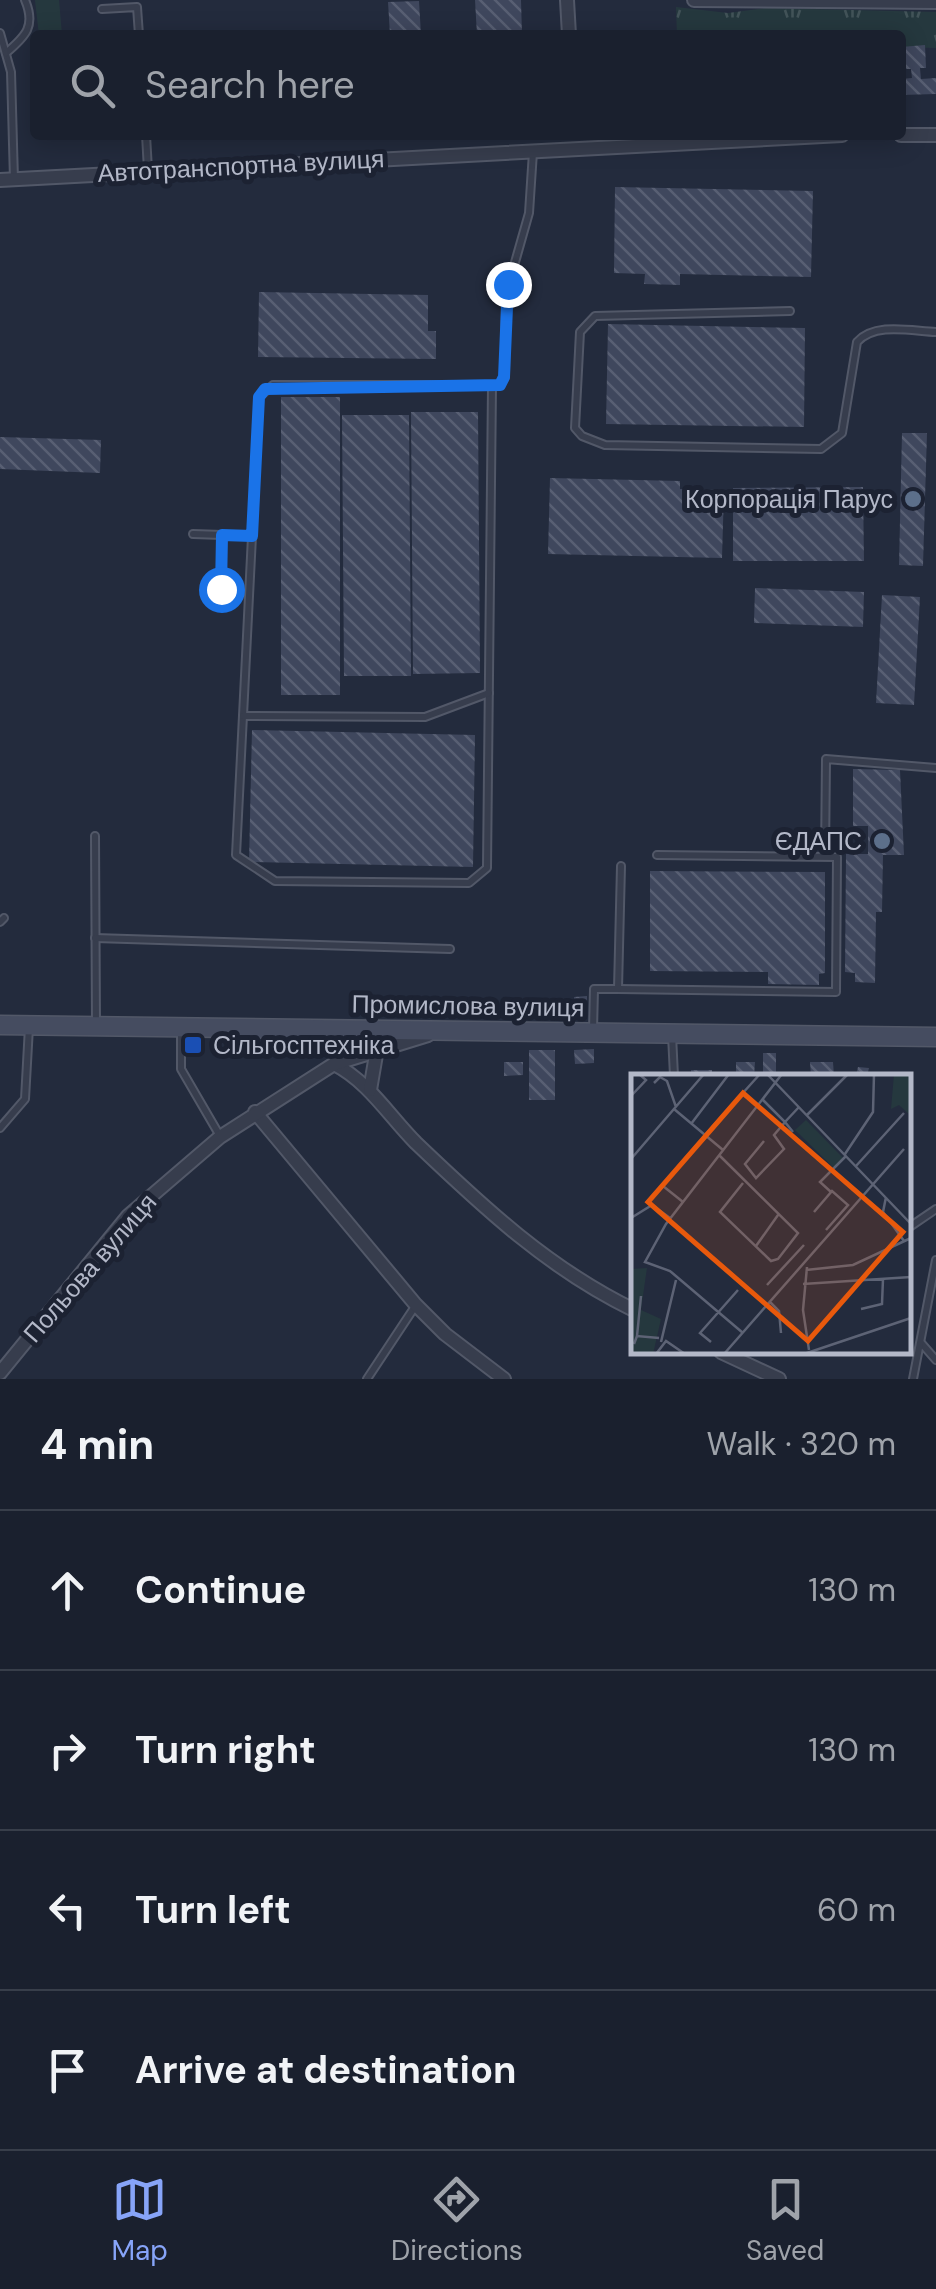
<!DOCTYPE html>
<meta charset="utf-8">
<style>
:root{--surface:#1a202e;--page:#272d3a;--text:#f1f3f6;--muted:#9fa3aa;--line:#383e4a;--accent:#87a4f8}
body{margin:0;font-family:"DM Sans",sans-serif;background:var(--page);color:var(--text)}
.stop{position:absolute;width:30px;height:30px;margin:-22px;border:8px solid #1a73e8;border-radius:50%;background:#fff}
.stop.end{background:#1a73e8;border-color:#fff;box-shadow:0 2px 10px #0008}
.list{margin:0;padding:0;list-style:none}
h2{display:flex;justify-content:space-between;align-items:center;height:130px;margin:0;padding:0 40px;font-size:42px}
h2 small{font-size:32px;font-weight:400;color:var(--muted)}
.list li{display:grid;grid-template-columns:65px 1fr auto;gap:30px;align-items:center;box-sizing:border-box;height:160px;padding:0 40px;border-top:2px solid var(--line)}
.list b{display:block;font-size:38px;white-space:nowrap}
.list em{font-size:32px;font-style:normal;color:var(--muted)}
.icon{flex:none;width:55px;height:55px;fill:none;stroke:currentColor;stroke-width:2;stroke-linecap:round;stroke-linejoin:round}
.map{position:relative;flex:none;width:936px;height:1379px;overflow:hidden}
.search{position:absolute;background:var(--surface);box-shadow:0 5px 25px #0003;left:30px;right:30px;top:30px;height:110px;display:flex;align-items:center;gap:25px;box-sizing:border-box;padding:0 35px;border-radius:10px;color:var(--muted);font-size:38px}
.sheet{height:770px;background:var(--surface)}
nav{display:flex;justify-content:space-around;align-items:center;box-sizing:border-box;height:140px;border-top:2px solid var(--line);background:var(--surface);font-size:28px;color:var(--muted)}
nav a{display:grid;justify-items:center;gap:5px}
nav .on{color:var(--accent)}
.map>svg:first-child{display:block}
.grass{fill:url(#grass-tufts)}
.building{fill:url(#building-back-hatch)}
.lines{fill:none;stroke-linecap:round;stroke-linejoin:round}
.lane-casing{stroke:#525868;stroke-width:10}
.street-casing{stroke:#525868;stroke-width:16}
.secondary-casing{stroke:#525868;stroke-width:21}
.lane{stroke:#373d4d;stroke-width:6}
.street{stroke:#373d4d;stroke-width:12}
.secondary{stroke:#454c60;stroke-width:18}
.route{stroke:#1a73e8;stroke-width:12}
.service-dot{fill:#5c6f8a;stroke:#1c2232;stroke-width:4}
.transit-dot{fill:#1a4fb4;stroke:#1c2232;stroke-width:4}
.labels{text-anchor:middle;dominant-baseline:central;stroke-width:10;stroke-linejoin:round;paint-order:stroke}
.street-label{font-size:25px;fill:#b3b8c8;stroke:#1c2232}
.poi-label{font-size:25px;fill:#b3b8c8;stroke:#1c2232;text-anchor:end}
.inset-road{fill:none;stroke:#5d6375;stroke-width:2.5}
.view{fill:#e8590c;fill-opacity:0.15;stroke:#e8590c;stroke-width:5}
.inset-edge{fill:none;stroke:#b3b8c8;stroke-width:5}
</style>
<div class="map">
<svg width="936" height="1379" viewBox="0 0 936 1379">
<defs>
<pattern id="grass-tufts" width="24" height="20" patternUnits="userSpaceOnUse" patternTransform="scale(2.5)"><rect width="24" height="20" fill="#25383e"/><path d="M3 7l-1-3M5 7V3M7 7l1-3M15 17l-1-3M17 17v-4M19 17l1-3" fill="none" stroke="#425358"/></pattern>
<pattern id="building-back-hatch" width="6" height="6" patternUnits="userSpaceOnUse" patternTransform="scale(2.5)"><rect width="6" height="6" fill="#3f475d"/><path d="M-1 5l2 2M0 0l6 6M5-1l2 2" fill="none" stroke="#585f73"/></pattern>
</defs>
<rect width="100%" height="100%" fill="#232b3d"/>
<g class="grass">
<path d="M35,0H59L62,35H39Z"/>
<path d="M676,7L728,13L766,8L936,12V48L901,47V35H677Z"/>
</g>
<g class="building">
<path d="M475,0H521L522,35H477Z"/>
<path d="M419,1L421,35H390L388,2Z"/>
<path d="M925,45L926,68H920L921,79L936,78V94L901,95V79L912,78L911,69H902L901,47Z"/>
<path d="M615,187L813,191L811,277L680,274V285L644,284L645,274L614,273Z"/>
<path d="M259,292L428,295V331H436V359L258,357Z"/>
<path d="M608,324L805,328L804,427L606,424Z"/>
<rect x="281" y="397" width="59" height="298"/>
<path d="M411,412H478L480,673L413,674Z"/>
<path d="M342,415H409L411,676H344Z"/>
<path d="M902,433H927L923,566L899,565Z"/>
<path d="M0,437L101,440L100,473L0,469Z"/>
<path d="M550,478L680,481V489L724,490L722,558L548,554Z"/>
<path d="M863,487L864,561H733V488Z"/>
<path d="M755,588L864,592L863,627L754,623Z"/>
<path d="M882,595L920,597L914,705L876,703Z"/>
<path d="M252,730L475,735L473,867L249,862Z"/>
<path d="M853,769L900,770L904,855H883L882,912H876L875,983L855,982V973L845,972L846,854H868V826H853Z"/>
<path d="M650,871L825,872V973L819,974V985L768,984V972L650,971Z"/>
<path d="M587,996V1011L575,1010L574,997Z"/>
<path d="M594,1049V1063L575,1064L574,1050Z"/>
<rect x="529" y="1050" width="26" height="50"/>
<rect x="763" y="1053" width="13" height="23"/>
<path d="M504,1062H523V1075L504,1076Z"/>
<path d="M736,1062H755L754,1076H736Z"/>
<path d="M810,1062H833L834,1076H811Z"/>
<path d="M858,1067L869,1068L867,1076H856Z"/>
<rect x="691" y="1070" width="21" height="6"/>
</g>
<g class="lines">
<g class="lane-casing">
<g id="lane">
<path d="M102,9L137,7L139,35"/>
<path d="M0,33L11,72L14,180"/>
<path d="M6,53C26,36 36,26 25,0"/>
<path d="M146,135L148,170"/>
<path d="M790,311L595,316L580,332L575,428L582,436L605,445L821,449L842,433L857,342C875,322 911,331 936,332"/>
<path d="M492,386L487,868L469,883L275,881L236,855L259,397L273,385H500L505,377L506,294L529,213L533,152"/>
<path d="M193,534L252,536"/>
<path d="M221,589V535"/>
<path d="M243,716L425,717L489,693"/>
<path d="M95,836L96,1025"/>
<path d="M825,856L826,759L936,768"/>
<path d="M0,922L4,918"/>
<path d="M95,938L450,949"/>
<path d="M618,989L836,992L837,857L657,855"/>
<path d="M181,1029V1069L220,1136"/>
<path d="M593,1030L594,989H618L621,866"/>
<path d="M672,1035L674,1076"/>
<path d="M0,1128L25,1099L29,1027"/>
<path d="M908,1228L936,1209"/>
<path d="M922,1344L936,1360"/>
<path d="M367,1379L416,1305"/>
<path d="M913,1379L936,1260"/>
</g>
</g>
<g class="street-casing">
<g id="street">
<path d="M567,0L569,35"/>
<path d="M694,0L936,2"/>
<path d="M901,135H936"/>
<path d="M0,180L842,135"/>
<path d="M334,1064C369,1082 389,1116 416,1143C483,1207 549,1269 634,1310"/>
<path d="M370,1090L377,1049"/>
<path d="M255,1112L416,1305L445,1334L504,1379"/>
<path d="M721,1352L779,1379"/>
<path d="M0,1373L128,1216L220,1137L334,1064L428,1035"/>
</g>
</g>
<g class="secondary-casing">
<path id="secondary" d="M0,1025L936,1037"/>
</g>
<use href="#lane" class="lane"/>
<use href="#street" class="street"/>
<use href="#secondary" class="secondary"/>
</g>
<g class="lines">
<path class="route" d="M221,589L222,535L252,536L259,397L265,389L500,385L504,377L508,284"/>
</g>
<g class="service-dot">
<circle cx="913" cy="499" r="10"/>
<circle cx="882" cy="841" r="10"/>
</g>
<rect class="transit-dot" x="183" y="1035" width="20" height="20" rx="5"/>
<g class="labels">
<g class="street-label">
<text transform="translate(241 166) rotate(-3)">Автотранспортна вулиця</text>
<text transform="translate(468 1006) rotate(1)">Промислова вулиця</text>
<text transform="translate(90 1268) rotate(-49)">Польова вулиця</text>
</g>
<g class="poi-label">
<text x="893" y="499">Корпорація Парус</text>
<text x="862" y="841">ЄДАПС</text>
<text x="213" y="1045" text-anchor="start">Сільгосптехніка</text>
</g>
</g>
<g transform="translate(631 1074)">
<rect width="280" height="280" fill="#232b3d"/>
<path d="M175,46L213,85L203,94L164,56Z" fill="#25383e"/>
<path d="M263,0H280V42L268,31L260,35Z" fill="#25383e"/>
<path d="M16,194L10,236L30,245L22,280H0V195Z" fill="#25383e"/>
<path class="inset-road" d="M136,0L280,150M23,9L29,3L36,7L45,33M0,22L15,6L8,0M132,26L154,48L143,61L153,75L125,104L114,90L133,67M43,35L92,76M176,41L217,0M60,50L98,0M162,58L154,48L168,33M74,61L129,0M214,80L242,38L243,0M88,81L167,159L147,185L140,187L89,138L112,109M0,85L73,0M225,92L273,39M28,117L32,112L52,128M200,118L189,108L215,82M255,123L252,138L273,167M183,138L201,117L217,131L195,156M0,144L21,131L39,144M125,172L147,141M176,193L172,236L178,276M175,196L222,191L280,164M172,210L280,203M136,211L173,171M139,228L148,237L150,259M230,235L251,230L252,205M112,259L39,197L14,188L35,150L151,0M6,262L10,222M30,268L45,206M80,268L69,259L107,216M3,270L6,262L28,264M25,280L35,267L54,280M93,280L273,75M173,280L280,244"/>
<path class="view" d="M112,19L272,158L177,267L17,128Z"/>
<rect width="280" height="280" class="inset-edge"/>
</g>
</svg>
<div class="stop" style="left:221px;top:589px"></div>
<div class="stop end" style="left:508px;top:284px"></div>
<div class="search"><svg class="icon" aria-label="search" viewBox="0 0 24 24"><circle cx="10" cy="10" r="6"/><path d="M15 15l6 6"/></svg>Search here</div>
</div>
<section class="sheet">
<h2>4 min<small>Walk · 320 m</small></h2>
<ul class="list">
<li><svg class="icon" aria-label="ahead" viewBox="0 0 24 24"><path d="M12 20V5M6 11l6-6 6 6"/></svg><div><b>Continue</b></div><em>130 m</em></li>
<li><svg class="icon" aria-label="right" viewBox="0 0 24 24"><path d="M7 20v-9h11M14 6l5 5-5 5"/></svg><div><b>Turn right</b></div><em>130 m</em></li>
<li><svg class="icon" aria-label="left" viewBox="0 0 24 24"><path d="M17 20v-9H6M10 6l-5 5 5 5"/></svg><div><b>Turn left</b></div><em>60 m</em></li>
<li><svg class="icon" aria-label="arrive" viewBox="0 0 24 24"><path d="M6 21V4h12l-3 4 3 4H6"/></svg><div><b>Arrive at destination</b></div></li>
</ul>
</section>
<nav>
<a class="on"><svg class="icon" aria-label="map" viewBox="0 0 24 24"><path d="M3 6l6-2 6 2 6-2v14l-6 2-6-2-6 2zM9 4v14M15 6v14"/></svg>Map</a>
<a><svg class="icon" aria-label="directions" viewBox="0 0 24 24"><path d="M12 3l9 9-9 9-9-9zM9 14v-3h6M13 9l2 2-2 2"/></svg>Directions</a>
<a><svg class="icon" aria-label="saved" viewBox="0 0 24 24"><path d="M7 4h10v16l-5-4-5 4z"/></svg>Saved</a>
</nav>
